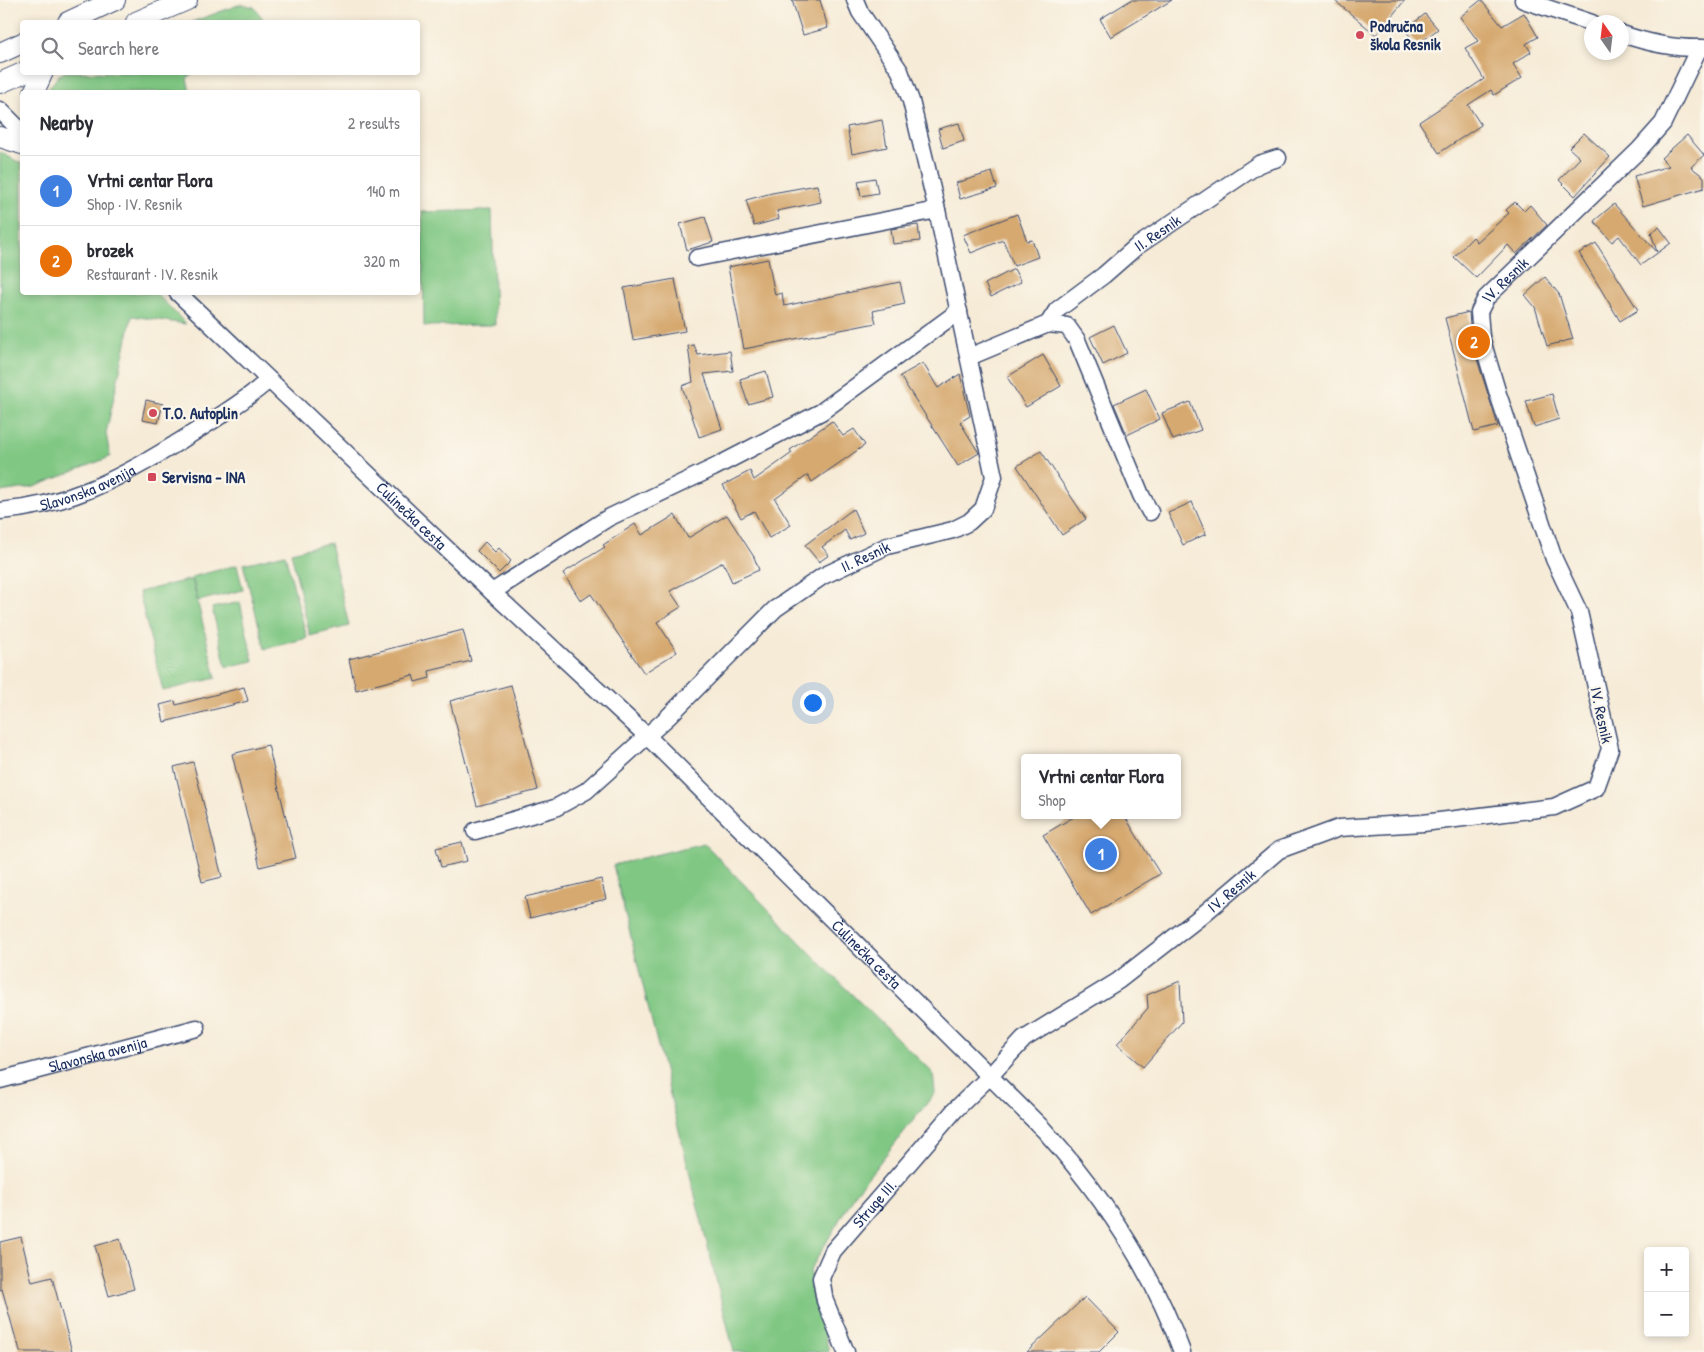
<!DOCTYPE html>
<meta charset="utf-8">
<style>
:root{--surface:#fff;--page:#f2f2f3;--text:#2b2b33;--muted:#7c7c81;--line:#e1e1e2;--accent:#ea580c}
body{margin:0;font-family:"Patrick Hand",sans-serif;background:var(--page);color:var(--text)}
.controls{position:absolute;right:15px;bottom:15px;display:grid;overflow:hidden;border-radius:5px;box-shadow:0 2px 8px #0003}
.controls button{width:45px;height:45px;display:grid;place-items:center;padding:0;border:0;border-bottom:1px solid var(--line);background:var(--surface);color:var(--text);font:25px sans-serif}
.compass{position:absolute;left:1584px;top:15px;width:45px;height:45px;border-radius:50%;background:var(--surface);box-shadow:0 2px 8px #0003;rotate:346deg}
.you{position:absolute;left:812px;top:702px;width:18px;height:18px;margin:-12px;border:4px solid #fff;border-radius:50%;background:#1a73e8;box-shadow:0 0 0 8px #1a73e833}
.badge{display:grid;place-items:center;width:32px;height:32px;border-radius:50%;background:var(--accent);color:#fff;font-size:16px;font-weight:700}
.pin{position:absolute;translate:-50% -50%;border:2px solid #fff;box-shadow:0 1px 5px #0006}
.popup{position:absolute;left:1021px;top:754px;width:160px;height:65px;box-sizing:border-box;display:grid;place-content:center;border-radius:5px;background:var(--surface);filter:drop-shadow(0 1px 4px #0005);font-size:16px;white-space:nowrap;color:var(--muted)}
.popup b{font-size:19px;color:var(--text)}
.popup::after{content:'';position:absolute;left:50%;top:100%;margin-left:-10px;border:10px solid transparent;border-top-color:var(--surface)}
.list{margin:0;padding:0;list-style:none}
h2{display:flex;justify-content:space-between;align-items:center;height:65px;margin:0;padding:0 20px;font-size:21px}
h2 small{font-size:16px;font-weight:400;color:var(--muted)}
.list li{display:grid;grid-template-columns:32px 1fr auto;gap:15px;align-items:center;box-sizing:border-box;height:70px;padding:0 20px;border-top:1px solid var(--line)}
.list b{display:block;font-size:19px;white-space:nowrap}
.list p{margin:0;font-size:16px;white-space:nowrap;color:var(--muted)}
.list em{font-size:16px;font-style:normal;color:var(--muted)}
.icon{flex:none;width:28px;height:28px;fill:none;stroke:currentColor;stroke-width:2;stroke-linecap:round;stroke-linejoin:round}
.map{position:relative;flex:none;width:1704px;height:1352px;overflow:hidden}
.search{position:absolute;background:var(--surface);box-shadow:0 2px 8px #0003;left:20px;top:20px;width:400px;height:55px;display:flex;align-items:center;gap:12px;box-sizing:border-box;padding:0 18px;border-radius:5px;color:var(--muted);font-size:19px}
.panel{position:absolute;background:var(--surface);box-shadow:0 2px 8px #0003;left:20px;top:90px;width:400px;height:205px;border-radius:5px}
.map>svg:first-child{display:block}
.green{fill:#80c783;stroke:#4e7b70}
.building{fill:#d6a970}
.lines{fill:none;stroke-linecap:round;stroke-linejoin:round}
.minor-casing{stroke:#3c4b70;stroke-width:19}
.major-casing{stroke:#3c4b70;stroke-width:22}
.minor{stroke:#fff;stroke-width:16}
.major{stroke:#fff;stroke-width:20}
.poi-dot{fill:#d1495b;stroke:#fbf7ec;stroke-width:2}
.labels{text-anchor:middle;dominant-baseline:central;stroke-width:4.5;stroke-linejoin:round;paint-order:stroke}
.poi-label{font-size:16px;font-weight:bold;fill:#1b2f5e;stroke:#fbf7ec;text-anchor:start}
.street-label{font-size:16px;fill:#1b2f5e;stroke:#fbf7ec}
</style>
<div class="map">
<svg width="1704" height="1352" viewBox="0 0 1704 1352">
<rect width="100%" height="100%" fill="#fbf7ec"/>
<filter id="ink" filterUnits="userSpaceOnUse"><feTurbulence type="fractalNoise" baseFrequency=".02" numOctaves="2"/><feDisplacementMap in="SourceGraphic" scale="10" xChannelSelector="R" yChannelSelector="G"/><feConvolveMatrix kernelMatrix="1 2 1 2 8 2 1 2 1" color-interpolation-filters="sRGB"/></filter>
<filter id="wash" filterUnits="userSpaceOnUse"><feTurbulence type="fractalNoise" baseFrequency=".0096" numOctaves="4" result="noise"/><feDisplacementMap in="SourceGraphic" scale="20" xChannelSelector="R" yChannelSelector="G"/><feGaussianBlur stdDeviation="1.12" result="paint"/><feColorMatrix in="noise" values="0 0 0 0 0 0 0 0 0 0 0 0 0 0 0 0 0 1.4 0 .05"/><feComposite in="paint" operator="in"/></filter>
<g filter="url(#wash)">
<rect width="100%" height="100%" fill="#f6ebd7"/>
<g class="green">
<path d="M241,4L254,7L263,19V22H192Z"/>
<path d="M64,73V72L194,73L187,78L190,92H46L59,75Z"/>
<path d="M0,152L22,164V292L156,293L186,324L132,316L106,433L110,457L34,487L0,492Z"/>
<path d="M492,210L495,325L424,326L422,212Z"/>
<path d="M330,543L349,626L310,636L291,552Z"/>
<path d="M285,554L307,638L265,649L243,564Z"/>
<path d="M237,565L243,590L198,601L192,577Z"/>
<path d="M192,579L216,678L163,691L139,592Z"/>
<path d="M240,602L253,661L226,667L212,608Z"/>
<path d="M704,843L833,976L933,1073L935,1093L853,1196L810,1271L829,1352H734L613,865Z"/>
</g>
<g id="blocks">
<g class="building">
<path d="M792,0H820L828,28L803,35Z"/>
<path d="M1131,0H1172L1111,37L1100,19Z"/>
<path d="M1334,0H1405L1376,35Z"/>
<path d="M1481,0L1502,26L1524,13L1538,37L1526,44L1531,52L1513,64L1522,78L1494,95L1491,90L1468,105L1481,125L1439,153L1419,122L1484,79L1465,48L1478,41L1460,17Z"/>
<path d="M1425,14L1438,29L1417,45L1405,30Z"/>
<path d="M882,120L887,147L852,154L847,127Z"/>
<path d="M959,123L964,141L943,148L938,129Z"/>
<path d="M1584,133L1610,157L1575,196L1559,180L1580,158L1569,148Z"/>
<path d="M1687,135L1704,155L1691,167L1704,177V188L1643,206L1634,176L1669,166L1661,158Z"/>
<path d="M992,172L997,188L960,199L956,183Z"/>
<path d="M875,178L878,193L861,196L858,181Z"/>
<path d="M817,185L821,202L777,211L779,219L754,226L746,200L772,193Z"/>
<path d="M1515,202L1524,211L1530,205L1547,225L1516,254L1508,245L1476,278L1454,257L1473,237L1477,242L1509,213L1506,210Z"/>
<path d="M1614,204L1657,252L1651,233L1659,227L1671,243L1641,265L1619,236L1612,242L1594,221Z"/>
<path d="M1017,214L1027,241L1032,240L1038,257L1014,266L1003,240L971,253L963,235Z"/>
<path d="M705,217L713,242L687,250L680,224Z"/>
<path d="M918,225L920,241L893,244L891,229Z"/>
<path d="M1596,243L1638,310L1620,321L1579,253Z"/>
<path d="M768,259L775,295L782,293L784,306L900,282L905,304L873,311L876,323L744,349L728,267Z"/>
<path d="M1014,269L1021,282L991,297L985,284Z"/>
<path d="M1545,277L1559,294L1573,339L1547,346L1535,307L1525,295Z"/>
<path d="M675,279L685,331L633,340L624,288Z"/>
<path d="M1469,312L1471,340L1498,426L1474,432L1445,318Z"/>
<path d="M1114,325L1127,353L1103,365L1090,337Z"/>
<path d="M694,345L698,355L730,351L733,371L704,374L722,429L699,437L682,386L693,382L688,346Z"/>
<path d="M1043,355L1061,386L1026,407L1007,377Z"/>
<path d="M923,363L938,388L960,374L970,416L960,422L979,453L958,466L900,376Z"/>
<path d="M766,371L773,397L748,404L740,379Z"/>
<path d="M1146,389L1160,419L1127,435L1114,404Z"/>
<path d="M1552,394L1559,419L1534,427L1526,401Z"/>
<path d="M146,400L163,404L158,423L142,420Z"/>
<path d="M1190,402L1201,430L1173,440L1162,413Z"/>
<path d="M832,421L843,436L854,429L865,445L812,482L808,475L775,499L791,525L769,538L754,511L741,518L723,485L750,471L754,480L792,453L790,450Z"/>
<path d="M1041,451L1086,519L1062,535L1017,466Z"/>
<path d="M1192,502L1206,534L1183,545L1168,513Z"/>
<path d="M853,509L864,533L850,540L845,530L822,547L829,555L819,562L805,545Z"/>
<path d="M675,515L688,538L727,515L754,557L759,570L732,582L723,562L670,591L681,607L657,622L677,652L644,673L591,594L581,601L563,573L605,547L603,545L635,524L642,535Z"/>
<path d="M485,542L495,552L499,548L511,561L499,573L477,551Z"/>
<path d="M463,630L471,661L429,671L430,678L415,682L413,675L356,690L349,659Z"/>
<path d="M511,685L538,790L477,806L450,701Z"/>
<path d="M244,687L248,701L164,722L160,705L175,701L176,705Z"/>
<path d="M268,745L296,858L260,867L232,754Z"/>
<path d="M193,762L222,877L202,882L174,767Z"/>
<path d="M1077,815H1124L1160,874L1091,915L1043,835Z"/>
<path d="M462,842L467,861L441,867L436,848Z"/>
<path d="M601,879L606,899L530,918L525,897Z"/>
<path d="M1180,981L1182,1022L1143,1067L1117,1044L1148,1008L1147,995Z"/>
<path d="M21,1237L32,1282L52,1277L72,1352H20L18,1343H17L2,1289L0,1290V1242Z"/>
<path d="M120,1239L134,1289L109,1296L95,1246Z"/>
<path d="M1085,1297L1119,1332L1099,1352H1027Z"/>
</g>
</g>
</g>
<g filter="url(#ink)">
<use href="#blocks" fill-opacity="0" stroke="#3c4b70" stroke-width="1"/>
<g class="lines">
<g class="minor-casing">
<g id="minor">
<path d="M1523,0L1592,23"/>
<path d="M1622,34C1648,43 1676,49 1704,48"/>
<path d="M0,110L22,132"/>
<path d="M697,258L937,210"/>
<path id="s1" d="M177,292L492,592L647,736L1044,1130C1102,1195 1152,1269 1182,1352"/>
<path d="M1048,324L1067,326L1077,340L1141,495L1150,512"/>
<path id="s2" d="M969,357L1048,324L1057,310L1104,275L1136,247L1259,164L1278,158"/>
<path id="s3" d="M0,511C66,506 117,480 172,446C206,425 238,406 269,380"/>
<path d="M492,592L608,518L713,468L821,412L959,311"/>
<path id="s4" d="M475,831L555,808L586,791L668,717L775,609L823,576L887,546L953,530L969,522L983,509L994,477L937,210L911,101L900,71L860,12L855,0"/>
<path id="s5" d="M0,1080L197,1028"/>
<path id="s6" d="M846,1352L825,1301L821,1278L833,1251L954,1111L990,1076L1024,1039L1118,981L1200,917L1279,850L1339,828L1423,823L1554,807L1596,788L1610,749L1579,612L1554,559L1498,394L1481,337L1479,312L1486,298L1639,150L1663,123L1699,48"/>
</g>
</g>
<g class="major-casing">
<g id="major">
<path d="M68,22L115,0"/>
<path d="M136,22L187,0"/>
<path d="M0,53L22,43"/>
<path d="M0,83L25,72"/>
<path d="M34,92L43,72"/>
<path d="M0,137L22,144"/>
</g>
</g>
<use href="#minor" class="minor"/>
<use href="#major" class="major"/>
</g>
</g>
<g class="poi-dot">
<circle cx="1360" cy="35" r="5"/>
<circle cx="153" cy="413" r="5"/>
<rect x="147" y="472" width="10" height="10" rx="2.5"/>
</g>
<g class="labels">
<g class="poi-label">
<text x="1370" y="26">Područna<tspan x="1370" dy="18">škola Resnik</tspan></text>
<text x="163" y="413">T.O. Autoplin</text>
<text x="162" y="477">Servisna - INA</text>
</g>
<g class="street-label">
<text stroke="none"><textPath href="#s2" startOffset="229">II. Resnik</textPath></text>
<text stroke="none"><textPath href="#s6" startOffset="1579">IV. Resnik</textPath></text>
<text stroke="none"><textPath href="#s3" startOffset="91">Slavonska avenija</textPath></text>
<text stroke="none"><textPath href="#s1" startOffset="324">Čulinečka cesta</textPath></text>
<text stroke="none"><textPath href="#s4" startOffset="486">II. Resnik</textPath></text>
<text transform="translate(1602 715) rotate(78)">IV. Resnik</text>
<text stroke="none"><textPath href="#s6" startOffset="649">IV. Resnik</textPath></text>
<text stroke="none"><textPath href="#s1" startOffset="956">Čulinečka cesta</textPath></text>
<text stroke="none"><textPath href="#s5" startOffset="101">Slavonska avenija</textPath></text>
<text stroke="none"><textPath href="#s6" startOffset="171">Struge III.</textPath></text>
</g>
</g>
</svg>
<div class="controls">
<button>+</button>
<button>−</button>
</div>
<svg class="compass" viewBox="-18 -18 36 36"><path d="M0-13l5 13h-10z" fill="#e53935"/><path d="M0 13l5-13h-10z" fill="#7c7c81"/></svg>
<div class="you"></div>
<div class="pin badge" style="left:1101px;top:854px;background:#3f7fe0">1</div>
<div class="popup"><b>Vrtni centar Flora</b>Shop</div>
<div class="pin badge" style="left:1474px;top:342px;background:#e8710a">2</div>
<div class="search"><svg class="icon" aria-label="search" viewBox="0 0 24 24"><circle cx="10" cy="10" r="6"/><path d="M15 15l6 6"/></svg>Search here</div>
<section class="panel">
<h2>Nearby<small>2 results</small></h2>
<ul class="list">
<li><span class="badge" style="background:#3f7fe0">1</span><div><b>Vrtni centar Flora</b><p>Shop · IV. Resnik</p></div><em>140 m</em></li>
<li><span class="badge" style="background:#e8710a">2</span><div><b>brozek</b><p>Restaurant · IV. Resnik</p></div><em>320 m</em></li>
</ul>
</section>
</div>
